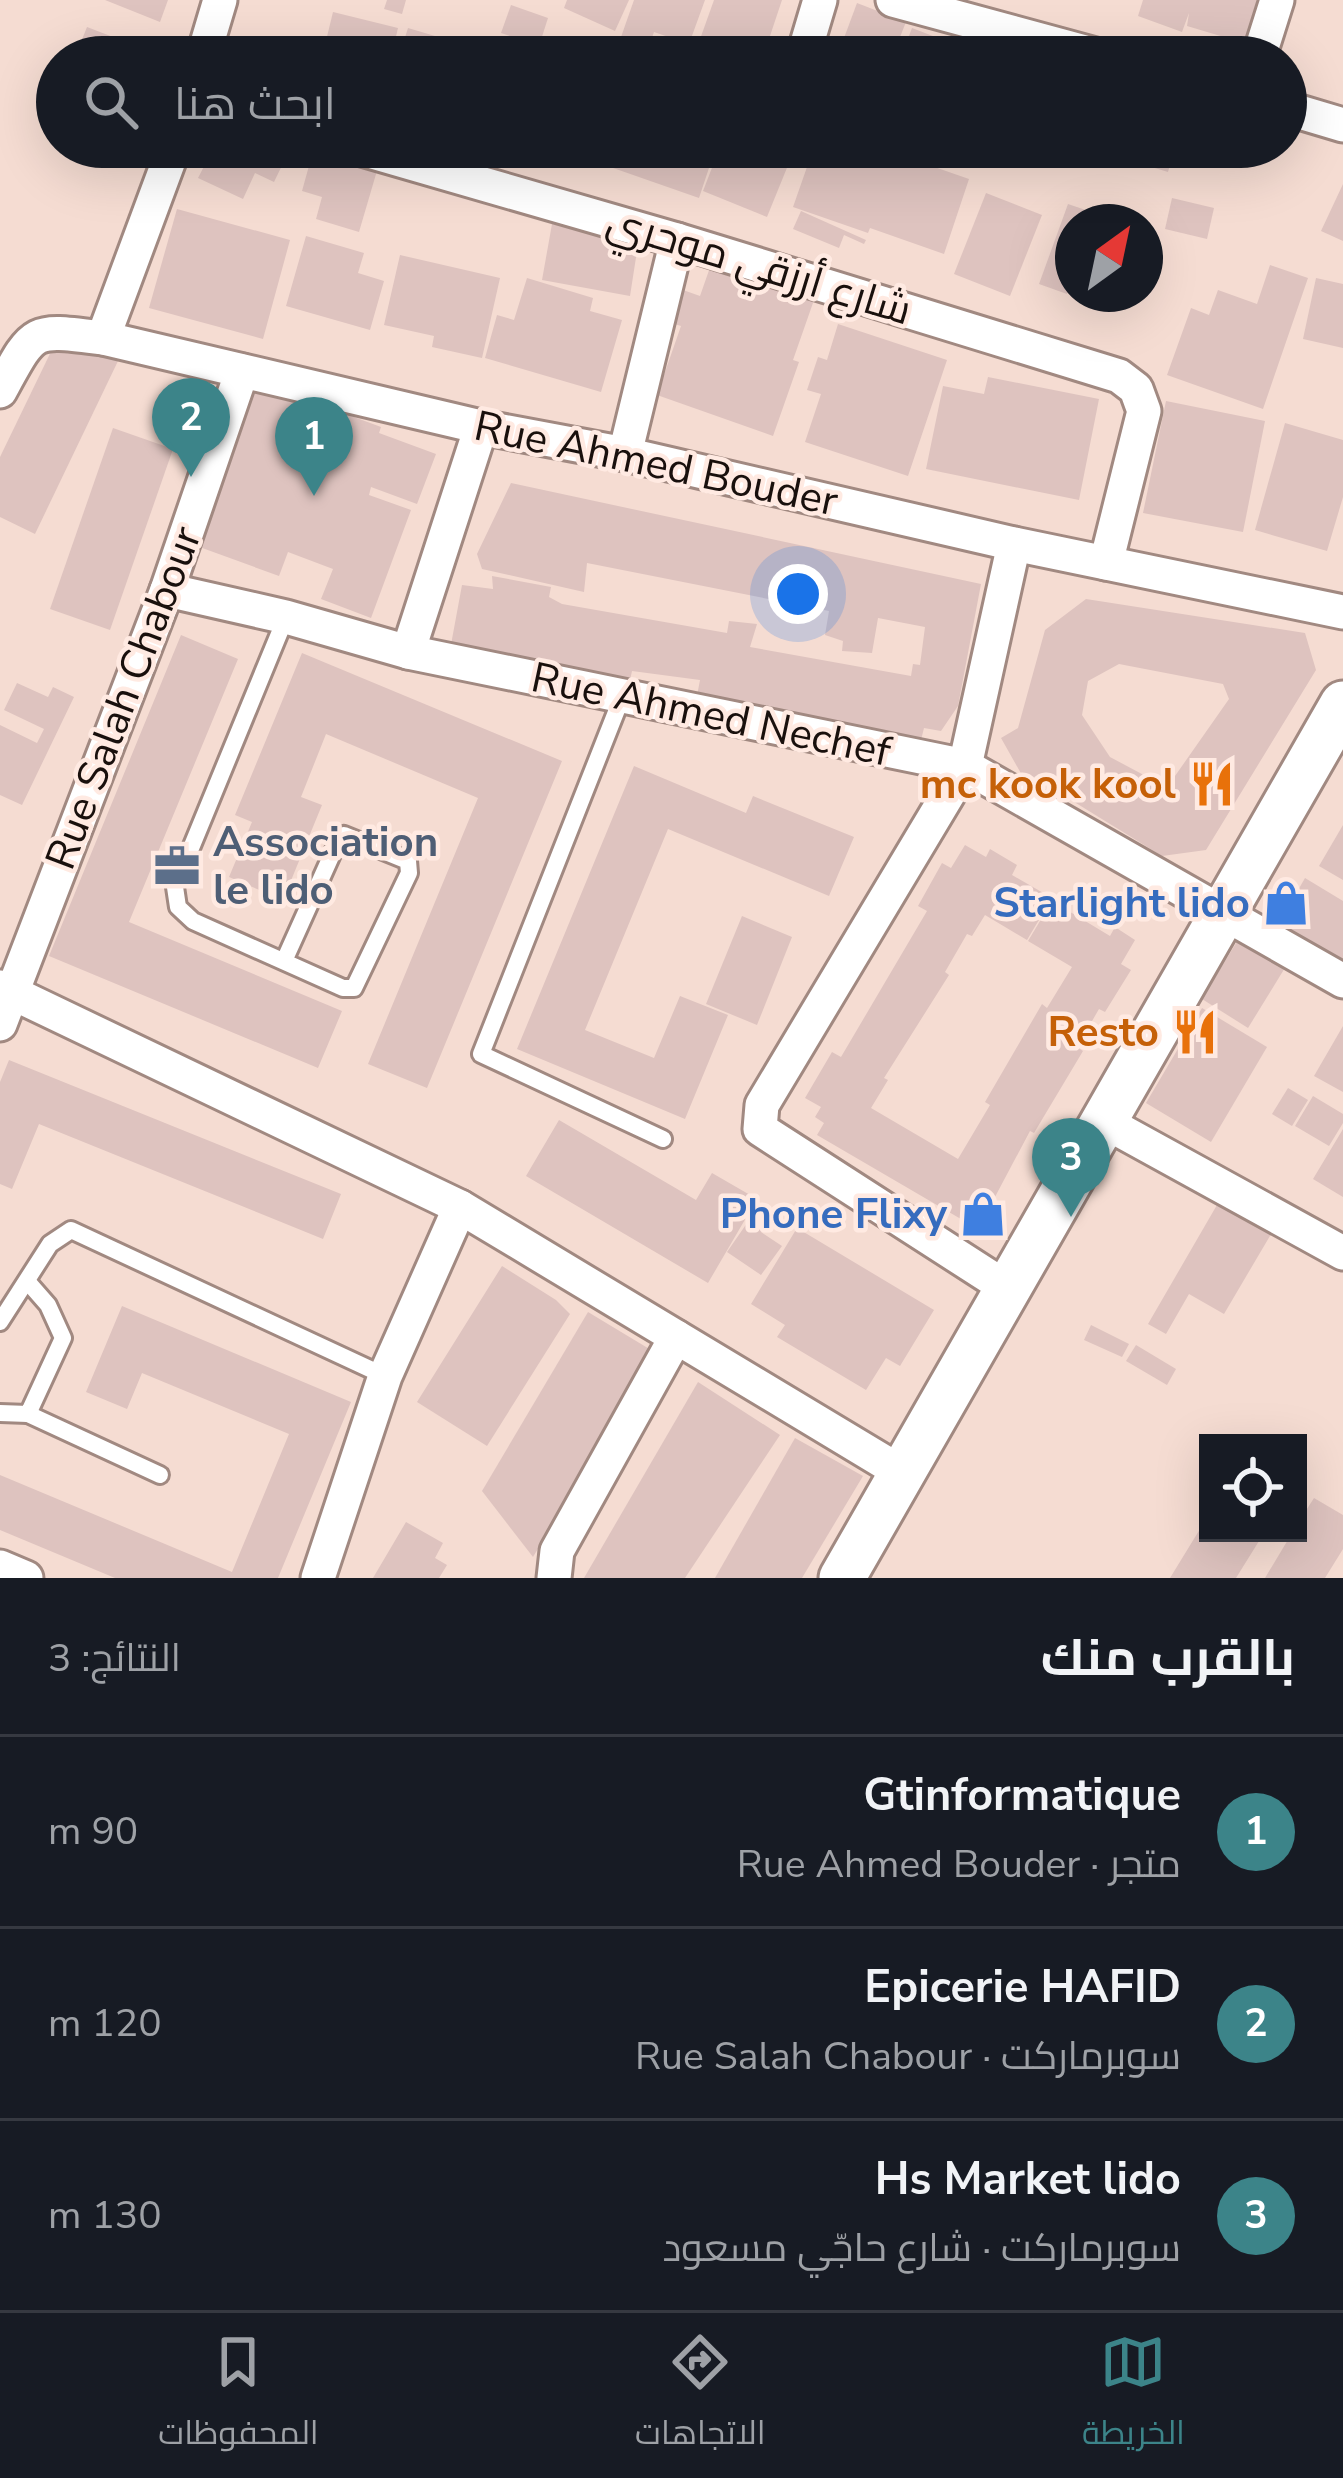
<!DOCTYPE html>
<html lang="ar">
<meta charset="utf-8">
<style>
:root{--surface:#171b24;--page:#242831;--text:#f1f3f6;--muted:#9ea1a6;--line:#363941;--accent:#3c8489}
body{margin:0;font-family:"Nunito Sans",Cairo,sans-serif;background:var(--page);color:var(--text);direction:rtl}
.controls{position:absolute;right:36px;bottom:36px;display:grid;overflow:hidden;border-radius:0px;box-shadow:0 12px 48px #0002}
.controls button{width:108px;height:108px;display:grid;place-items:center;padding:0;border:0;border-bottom:3px solid var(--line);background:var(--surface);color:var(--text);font:60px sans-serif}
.compass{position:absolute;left:1055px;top:204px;width:108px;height:108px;border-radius:50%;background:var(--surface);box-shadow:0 12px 48px #0002;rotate:33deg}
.you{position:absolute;left:798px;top:594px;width:42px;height:42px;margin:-30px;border:9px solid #fff;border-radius:50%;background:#1a73e8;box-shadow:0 0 0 18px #1a73e833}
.badge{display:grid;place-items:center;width:78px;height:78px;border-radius:50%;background:var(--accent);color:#fff;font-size:39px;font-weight:700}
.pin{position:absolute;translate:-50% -99px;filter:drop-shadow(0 3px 6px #0008)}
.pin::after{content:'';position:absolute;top:63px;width:42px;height:36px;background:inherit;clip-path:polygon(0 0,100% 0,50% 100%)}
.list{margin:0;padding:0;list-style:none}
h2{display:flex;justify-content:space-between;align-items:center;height:156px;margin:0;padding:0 48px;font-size:51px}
h2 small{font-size:39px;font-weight:400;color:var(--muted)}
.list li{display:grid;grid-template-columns:78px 1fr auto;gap:36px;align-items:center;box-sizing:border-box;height:192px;padding:0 48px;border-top:3px solid var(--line)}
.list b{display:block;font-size:45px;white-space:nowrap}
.list p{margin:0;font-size:39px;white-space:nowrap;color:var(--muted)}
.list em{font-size:39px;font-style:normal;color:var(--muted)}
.icon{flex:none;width:66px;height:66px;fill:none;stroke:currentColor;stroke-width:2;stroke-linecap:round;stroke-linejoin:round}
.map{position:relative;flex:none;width:1343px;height:1578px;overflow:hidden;direction:ltr}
.search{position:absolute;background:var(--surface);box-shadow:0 12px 48px #0002;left:36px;right:36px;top:36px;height:132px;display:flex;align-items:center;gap:30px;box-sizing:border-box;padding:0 42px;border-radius:66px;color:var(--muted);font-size:45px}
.sheet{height:732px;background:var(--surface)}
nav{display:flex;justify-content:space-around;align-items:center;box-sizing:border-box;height:168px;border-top:3px solid var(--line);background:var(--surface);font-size:33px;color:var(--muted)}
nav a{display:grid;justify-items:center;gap:6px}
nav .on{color:var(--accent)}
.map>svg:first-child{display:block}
.building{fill:#dec3bf;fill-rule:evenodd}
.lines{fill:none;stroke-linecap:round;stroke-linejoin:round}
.lane-casing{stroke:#a18981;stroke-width:22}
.street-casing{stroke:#a18981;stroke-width:39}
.secondary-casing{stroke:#a18981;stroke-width:51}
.lane{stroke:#fff;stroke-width:16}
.street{stroke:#fff;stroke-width:33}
.secondary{stroke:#fff;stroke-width:45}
.labels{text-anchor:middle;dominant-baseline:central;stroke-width:9;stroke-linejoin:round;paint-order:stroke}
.street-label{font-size:42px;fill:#19100d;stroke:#ffeae2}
.food-label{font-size:42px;font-weight:bold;fill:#c56008;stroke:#ffeae2;text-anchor:end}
.service-label{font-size:42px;font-weight:bold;fill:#4e5e75;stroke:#ffeae2;text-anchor:start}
.shop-label{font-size:42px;font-weight:bold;fill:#366cbe;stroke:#ffeae2;text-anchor:end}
</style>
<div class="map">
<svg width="1343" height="1578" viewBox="0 0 1343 1578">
<rect width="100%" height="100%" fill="#f5dcd2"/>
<g class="building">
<path d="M105,0H168L160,22Z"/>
<path d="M387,0H406L402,14L384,9Z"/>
<path d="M567,0H629L615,31L564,8Z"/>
<path d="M634,0H705L689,44L654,32L645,57H614Z"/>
<path d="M714,0H782L763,57H744L699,42Z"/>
<path d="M1143,0H1257L1244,43L1187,26L1189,13L1182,32L1138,16Z"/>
<path d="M857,3L906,22L892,57H837Z"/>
<path d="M511,5L548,18L539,46L501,33Z"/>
<path d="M333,12L398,28L391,57H322Z"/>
<path d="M87,27L165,57H75Z"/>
<path d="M408,28L472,47L469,57H399Z"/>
<path d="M912,28L969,50L966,57H901Z"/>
<path d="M490,36L548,56V57H483Z"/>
<path d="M1000,38L1052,57H993Z"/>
<path d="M214,147H291L274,182L255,173L243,199L198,178Z"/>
<path d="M342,147L381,157L359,232L316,219L322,197L302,191L312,155L338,162Z"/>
<path d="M553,147H716L699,198Z"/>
<path d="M720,147L795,148L767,217L703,191Z"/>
<path d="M814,147H877L969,179L944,254L870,228L868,233L793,207Z"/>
<path d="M1103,147H1175L1168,172L1102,152Z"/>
<path d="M1343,184V241L1321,231Z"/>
<path d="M986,193L1042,215L1010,296L954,274Z"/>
<path d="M1172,198L1214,208L1207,239L1165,229Z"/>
<path d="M1068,204L1118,221L1073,222V278L1067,294L1039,284Z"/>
<path d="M177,209L290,240L263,339L149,308Z"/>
<path d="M801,211L866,240L864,244L844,235L839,248L793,229Z"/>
<path d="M552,224L608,234L606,246L637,251L630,296L542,280Z"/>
<path d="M306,236L364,253L358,273L384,281L370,330L286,306Z"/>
<path d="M400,255L500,278L482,358L432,347L434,336L384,325Z"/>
<path d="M714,256L756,280L814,300L793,360L799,362L773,436L657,395L681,326L671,323L683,290L700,296Z"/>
<path d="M1270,265L1308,278L1263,409L1167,375L1191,308L1209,315L1218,290L1257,304Z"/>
<path d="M527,278L593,298L590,311L622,320L601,392L485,358L497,315L514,320Z"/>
<path d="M1316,278L1343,284V348L1303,339Z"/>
<path d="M838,324L947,360L908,476L805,442L821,394L807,390L818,357L827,360Z"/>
<path d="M60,333L118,361L35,534L0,517V457Z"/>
<path d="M988,377L1099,399L1079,500L926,469L943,386L984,394Z"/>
<path d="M253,387L324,413L327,407L381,427L379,433L436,454L417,504L371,487L369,495L411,510L371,618L321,599L333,569L288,552L279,576L194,545Z"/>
<path d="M1166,401L1265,421L1243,532L1143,513Z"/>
<path d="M1285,423L1343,440V497L1327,551L1255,530Z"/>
<path d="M113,428L173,449L110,630L50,609Z"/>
<path d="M511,483L981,584L958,706L941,731L924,728L920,744L696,701L700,680L632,671L630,680L450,650L462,585L493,589L492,576L551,587L549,597L562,604L727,633L729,621L757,624L750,647L911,676L913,664L920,665L925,627L878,618L872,653L842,651L843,641L825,635L829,611L587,563L584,592L482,569L477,554Z"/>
<path d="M1086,599L1305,633L1316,670L1206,850L1162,856L1045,784L1023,777L1001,738L1018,728L1045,630ZM1119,664L1223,684L1229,699L1175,776L1155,781L1110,757L1082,715L1088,681Z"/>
<path d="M181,635L238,659L129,922L342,1011L318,1068L49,956Z"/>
<path d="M302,653L562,761L427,1088L368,1064L478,798L326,734L301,797L322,805L283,900L229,877L252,822L235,815Z"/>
<path d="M17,683L48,697L53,687L74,697L22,805L0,795V725L37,743L44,729L4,710Z"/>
<path d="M634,766L746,813L753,796L854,837L829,896L668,829L585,1030L654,1058L680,996L728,1015L685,1119L517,1049Z"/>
<path d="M1343,825V880L1319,866Z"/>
<path d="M965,845L986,857L990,849L1017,865L1012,875L1052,898L1027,940L985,915L972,936L967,934L945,972L949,975L884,1078L888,1080L871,1108L958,1159L990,1105L985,1102L1042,1004L1047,1008L1072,967L1028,941L1052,901L1110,936L1115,927L1135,940L1121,964L1131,970L1105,1012L1099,1009L1077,1047L1083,1051L1034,1133L1030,1131L978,1229L817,1135L824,1123L815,1117L821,1107L805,1098L832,1052L841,1057L927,911L918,906L942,863L951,868Z"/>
<path d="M1305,878L1343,901V966L1277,927Z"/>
<path d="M742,916L792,937L757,1025L706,1004Z"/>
<path d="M1244,930L1291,958L1248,1028L1202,999Z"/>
<path d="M1202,1008L1267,1047L1211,1142L1146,1103Z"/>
<path d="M1343,1026V1092L1314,1076Z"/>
<path d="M9,1060L341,1194L323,1239L39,1124L12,1189L0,1184V1082Z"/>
<path d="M1288,1088L1308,1100L1292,1126L1272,1114Z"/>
<path d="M1313,1096L1343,1114V1123L1329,1146L1295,1126Z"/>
<path d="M559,1120L696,1200L712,1173L757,1199L708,1283L526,1176Z"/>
<path d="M1343,1129V1197L1313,1179Z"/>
<path d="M1221,1198L1274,1229L1224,1314L1189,1294L1166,1334L1148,1324Z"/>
<path d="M754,1213L767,1223L761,1232L782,1246L761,1275L727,1252Z"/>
<path d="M797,1228L934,1310L900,1366L886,1358L866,1390L777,1337L785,1325L751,1304Z"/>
<path d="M502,1266L556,1300L570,1314L487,1446L417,1402Z"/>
<path d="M122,1306L351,1402L278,1578H115L0,1530V1475L232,1572L289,1434L142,1373L127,1409L86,1392Z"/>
<path d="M588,1312L656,1353L533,1557L482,1491Z"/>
<path d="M1091,1325L1129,1344L1122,1357L1084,1340Z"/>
<path d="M1136,1345L1176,1369L1167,1385L1126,1361Z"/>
<path d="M698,1382L780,1435L685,1578H584Z"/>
<path d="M795,1438L863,1476L802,1578H715Z"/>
<path d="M1314,1498L1343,1515V1549L1325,1578H1265L1292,1533H1298V1523Z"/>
<path d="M1208,1516V1533H1264L1236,1578H1170Z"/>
<path d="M406,1522L443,1543L435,1558L447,1565L439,1578H373Z"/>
</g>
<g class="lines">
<g class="lane-casing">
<g id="lane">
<path d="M622,697L481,1054L663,1139"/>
<path d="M284,961L338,841L344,835L408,861L409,873L354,988H343L193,921L178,907L175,887L286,617"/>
<path d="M0,1322L50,1244L71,1230L385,1376"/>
<path d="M0,1413L28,1414L63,1338L48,1305L27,1281"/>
<path d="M28,1414L160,1475"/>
</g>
</g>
<g class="street-casing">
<g id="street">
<path d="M893,0L1103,57"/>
<path d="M203,57L220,0"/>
<path d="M803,57L820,0"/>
<path d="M1259,57L1277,0"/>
<path d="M1286,108L1343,125"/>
<path d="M355,147L677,240L1119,376L1136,389L1144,411L1106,563"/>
<path d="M103,338L174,147"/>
<path d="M0,391C35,327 31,329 103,338L481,427L625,454L1014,544L1343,612"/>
<path d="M625,454L677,240"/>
<path d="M167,590L286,617L408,652L965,766L1343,981"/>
<path d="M408,652L481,427"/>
<path d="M0,987L460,1207L904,1474"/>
<path d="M0,1024L167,590L242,371"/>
<path d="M1103,1121L1343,1253"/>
<path d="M1010,1290L760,1129L762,1105L965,766L1014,544"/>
<path d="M0,1567L26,1578"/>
<path d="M318,1578L385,1376L460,1207"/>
<path d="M554,1578L557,1551L676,1337"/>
</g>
</g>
<g class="secondary-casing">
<path id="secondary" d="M842,1578L1343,704"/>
</g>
<use href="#lane" class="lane"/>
<use href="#street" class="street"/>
<use href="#secondary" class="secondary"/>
</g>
<defs>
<g id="restaurant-bare" transform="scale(3.6)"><path d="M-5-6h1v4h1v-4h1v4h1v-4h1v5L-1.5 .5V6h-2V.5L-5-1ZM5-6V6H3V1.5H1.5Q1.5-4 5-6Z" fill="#e8710a" stroke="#ffeae2" stroke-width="2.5" paint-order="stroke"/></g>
<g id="office-bare" transform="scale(3.6)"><path d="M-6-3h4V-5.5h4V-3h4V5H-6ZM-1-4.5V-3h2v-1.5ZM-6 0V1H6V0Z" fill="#5c6f8a" stroke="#ffeae2" stroke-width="2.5" paint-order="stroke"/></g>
<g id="shop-bare" transform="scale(3.6)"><path d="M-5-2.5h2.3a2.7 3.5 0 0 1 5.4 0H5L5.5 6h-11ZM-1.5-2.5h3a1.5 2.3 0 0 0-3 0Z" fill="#3f7fe0" stroke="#ffeae2" stroke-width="2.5" paint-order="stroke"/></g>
</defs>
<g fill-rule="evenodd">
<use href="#restaurant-bare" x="1212" y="784"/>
<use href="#office-bare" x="177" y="866"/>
<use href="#shop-bare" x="1286" y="903"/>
<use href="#restaurant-bare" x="1195" y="1032"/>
<use href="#shop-bare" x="983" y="1214"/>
</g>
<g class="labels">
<g class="street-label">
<text transform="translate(759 266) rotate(17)">شارع أرزقي موحري</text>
<text transform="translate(656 464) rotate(12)">Rue Ahmed Bouder</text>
<text transform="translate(124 698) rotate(-69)">Rue Salah Chabour</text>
<text transform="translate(711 715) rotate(12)">Rue Ahmed Nechef</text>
</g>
<g class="food-label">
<text x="1176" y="784">mc kook kool</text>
<text x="1159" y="1032">Resto</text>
</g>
<g class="service-label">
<text x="213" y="842">Association<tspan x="213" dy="48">le lido</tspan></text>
</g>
<g class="shop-label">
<text x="1250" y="903">Starlight lido</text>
<text x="947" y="1214">Phone Flixy</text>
</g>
</g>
</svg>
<div class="controls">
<button><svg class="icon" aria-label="locate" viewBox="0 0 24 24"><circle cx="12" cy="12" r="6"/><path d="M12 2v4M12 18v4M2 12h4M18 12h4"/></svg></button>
</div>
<svg class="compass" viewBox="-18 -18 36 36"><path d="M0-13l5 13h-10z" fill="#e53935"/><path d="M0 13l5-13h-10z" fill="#9ea1a6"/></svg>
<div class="you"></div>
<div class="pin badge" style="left:314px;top:496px">1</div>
<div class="pin badge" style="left:191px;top:477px">2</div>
<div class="pin badge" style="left:1071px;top:1217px">3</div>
<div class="search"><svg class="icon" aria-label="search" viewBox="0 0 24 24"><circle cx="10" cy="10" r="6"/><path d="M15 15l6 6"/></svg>ابحث هنا</div>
</div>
<section class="sheet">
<h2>بالقرب منك<small>النتائج: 3</small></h2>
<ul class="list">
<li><span class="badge">1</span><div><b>Gtinformatique</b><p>متجر · Rue Ahmed Bouder</p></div><em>90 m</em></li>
<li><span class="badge">2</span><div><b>Epicerie HAFID</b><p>سوبرماركت · Rue Salah Chabour</p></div><em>120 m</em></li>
<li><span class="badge">3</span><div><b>Hs Market lido</b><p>سوبرماركت · شارع حاجّي مسعود</p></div><em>130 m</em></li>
</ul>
</section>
<nav>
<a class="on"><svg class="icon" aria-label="map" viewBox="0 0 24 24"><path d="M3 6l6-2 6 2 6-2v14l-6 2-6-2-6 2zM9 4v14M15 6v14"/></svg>الخريطة</a>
<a><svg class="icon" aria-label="directions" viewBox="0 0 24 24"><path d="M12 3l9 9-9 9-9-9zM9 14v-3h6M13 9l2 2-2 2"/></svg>الاتجاهات</a>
<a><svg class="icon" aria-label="saved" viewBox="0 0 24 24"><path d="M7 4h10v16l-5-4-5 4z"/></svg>المحفوظات</a>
</nav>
